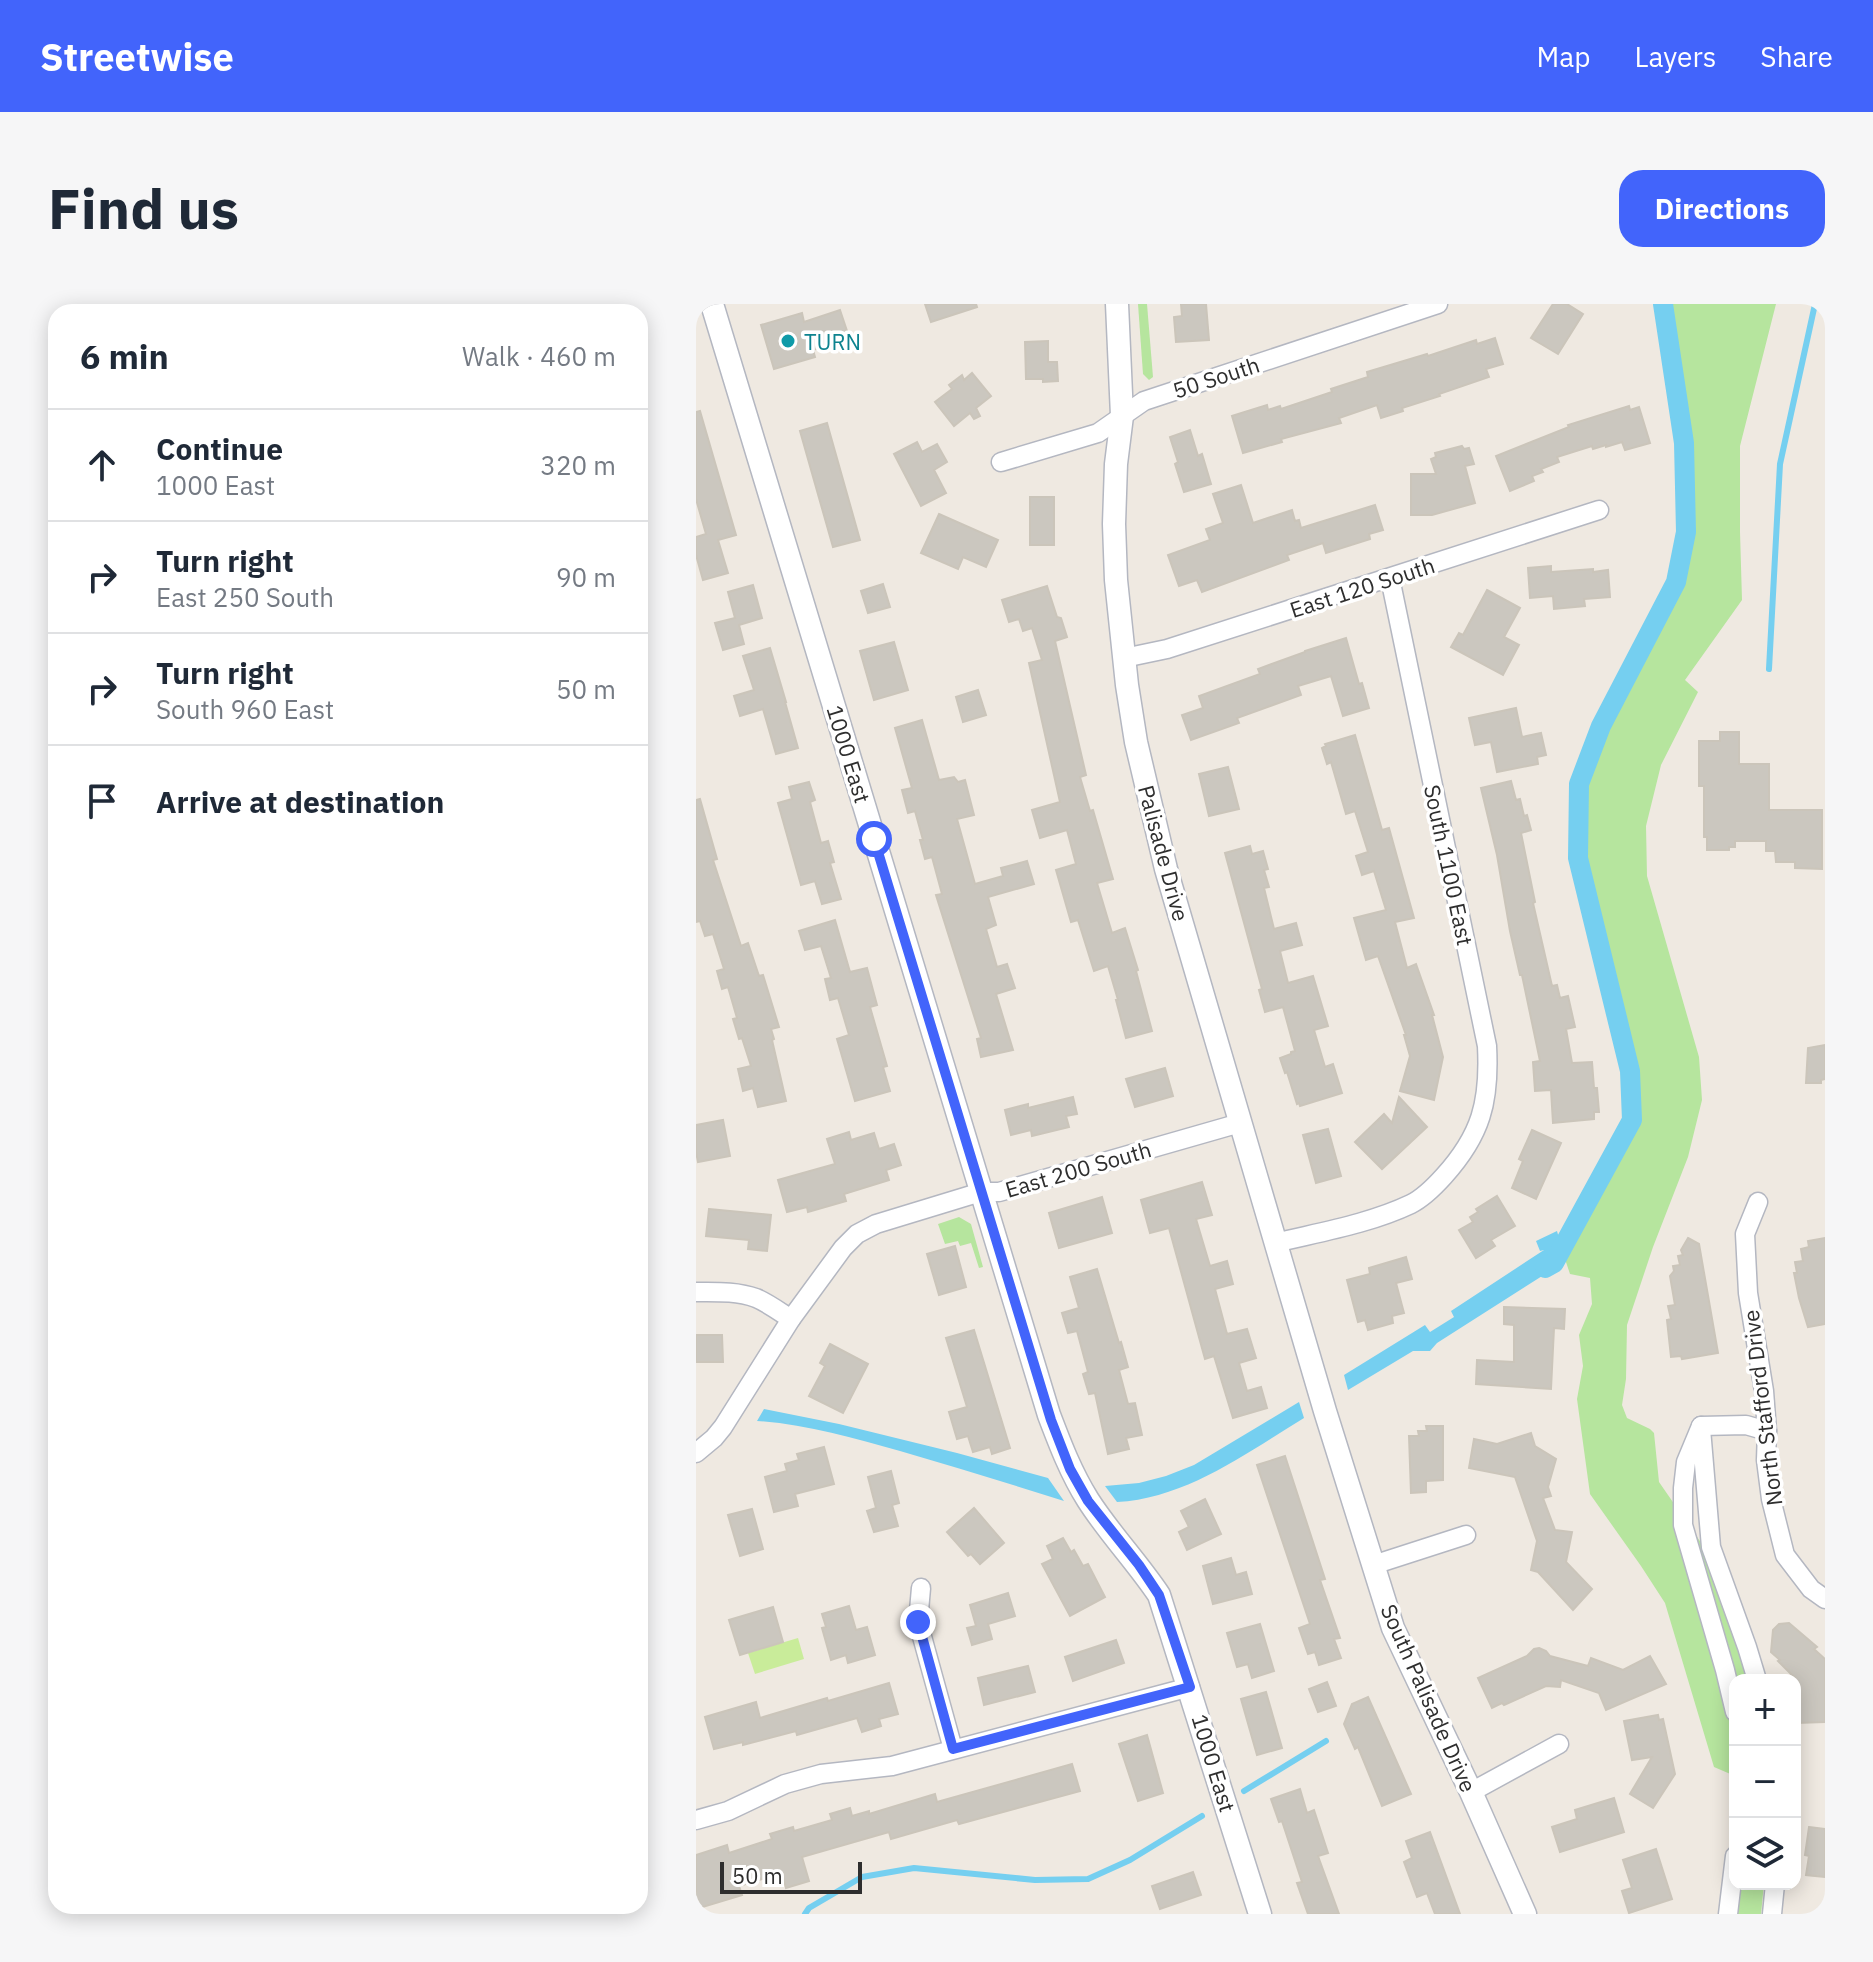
<!DOCTYPE html>
<meta charset="utf-8">
<style>
:root{--surface:#fff;--page:#f6f6f7;--text:#1f2937;--muted:#747a83;--line:#e0e1e3;--accent:#4264fb}
body{margin:0;font-family:"IBM Plex Sans",sans-serif;background:var(--page);color:var(--text)}
.controls{position:absolute;right:24px;bottom:24px;display:grid;overflow:hidden;border-radius:16px;box-shadow:0 4px 20px #0003}
.controls button{width:72px;height:72px;display:grid;place-items:center;padding:0;border:0;border-bottom:2px solid var(--line);background:var(--surface);color:var(--text);font:40px sans-serif}
.scale{position:absolute;left:24px;bottom:20px;width:142px;box-sizing:border-box;padding-left:8px;border:4px solid #2e2e2e;border-top:0;font-size:22px;line-height:28px;white-space:nowrap;color:#2e2e2e;-webkit-text-stroke:6px #fff;paint-order:stroke}
.stop{position:absolute;width:24px;height:24px;margin:-18px;border:6px solid #4264fb;border-radius:50%;background:#fff}
.stop.end{background:#4264fb;border-color:#fff;box-shadow:0 2px 8px #0008}
.list{margin:0;padding:0;list-style:none}
h2{display:flex;justify-content:space-between;align-items:center;height:104px;margin:0;padding:0 32px;font-size:34px}
h2 small{font-size:26px;font-weight:400;color:var(--muted)}
.list li{display:grid;grid-template-columns:52px 1fr auto;gap:24px;align-items:center;box-sizing:border-box;height:112px;padding:0 32px;border-top:2px solid var(--line)}
.list b{display:block;font-size:30px;white-space:nowrap}
.list p{margin:0;font-size:26px;white-space:nowrap;color:var(--muted)}
.list em{font-size:26px;font-style:normal;color:var(--muted)}
.icon{flex:none;width:44px;height:44px;fill:none;stroke:currentColor;stroke-width:2;stroke-linecap:round;stroke-linejoin:round}
.map{position:relative;flex:none;width:1129px;height:1610px;overflow:hidden;border-radius:24px}
header{display:flex;align-items:center;gap:48px;box-sizing:border-box;height:112px;padding:0 40px;background:var(--accent);color:#fff}
header strong{font-size:38px}
nav{display:flex;gap:44px;margin-inline-start:auto;font-size:28px}
.intro{display:flex;align-items:center;justify-content:space-between;box-sizing:border-box;height:192px;padding:0 48px}
h1{margin:0;font-size:56px}
.button{padding:20px 36px;border-radius:24px;background:var(--accent);color:#fff;font-size:28px;font-weight:700}
main{display:flex;gap:48px;padding:0 48px}
aside{flex:1;background:var(--surface);border-radius:24px;box-shadow:0 4px 20px #0003}
.map>svg:first-child{display:block}
.green{fill:#b6e59e}
.pitch{fill:#c9ec9a}
.water{fill:#75cff0}
.lines{fill:none;stroke-linecap:round;stroke-linejoin:round}
.stream{stroke:#75cff0;stroke-width:6}
.canal{stroke:#75cff0;stroke-width:20}
.building{fill:#cbc7bf;stroke:#cbc5ba;stroke-width:2}
.minor-casing{stroke:#b4b7c1;stroke-width:21}
.tertiary-casing{stroke:#b4b7c1;stroke-width:25}
.minor{stroke:#fff;stroke-width:18}
.tertiary{stroke:#fff;stroke-width:22}
.route{stroke:#4264fb;stroke-width:10}
.culture-dot{fill:#0f9aa8;stroke:#fff;stroke-width:3}
.labels{text-anchor:middle;dominant-baseline:central;stroke-width:7;stroke-linejoin:round;paint-order:stroke}
.culture-label{font-size:22px;fill:#0d838f;stroke:#fff;text-anchor:start}
.street-label{font-size:22px;fill:#2e2e2e;stroke:#fff}
</style>
<header>
<strong>Streetwise</strong>
<nav><a>Map</a><a>Layers</a><a>Share</a></nav>
</header>
<div class="intro"><h1>Find us</h1><a class="button">Directions</a></div>
<main>
<aside>
<h2>6 min<small>Walk · 460 m</small></h2>
<ul class="list">
<li><svg class="icon" aria-label="ahead" viewBox="0 0 24 24"><path d="M12 20V5M6 11l6-6 6 6"/></svg><div><b>Continue</b><p>1000 East</p></div><em>320 m</em></li>
<li><svg class="icon" aria-label="right" viewBox="0 0 24 24"><path d="M7 20v-9h11M14 6l5 5-5 5"/></svg><div><b>Turn right</b><p>East 250 South</p></div><em>90 m</em></li>
<li><svg class="icon" aria-label="right" viewBox="0 0 24 24"><path d="M7 20v-9h11M14 6l5 5-5 5"/></svg><div><b>Turn right</b><p>South 960 East</p></div><em>50 m</em></li>
<li><svg class="icon" aria-label="arrive" viewBox="0 0 24 24"><path d="M6 21V4h12l-3 4 3 4H6"/></svg><div><b>Arrive at destination</b></div></li>
</ul>
</aside>
<div class="map">
<svg width="1129" height="1610" viewBox="0 0 1129 1610">
<rect width="100%" height="100%" fill="#efe9e1"/>
<g class="green">
<path d="M442,0H451L457,73L453,76L447,70Z"/>
<path d="M972,0H1080L1044,142V228L1046,296L989,376L1002,388L965,461L950,522L951,572L1003,753L1006,796L992,853L957,943L931,1021L930,1075L926,1101L931,1114L954,1125L958,1129L963,1178L1017,1256L1053,1376H1039V1472L1018,1463L969,1299L945,1262L894,1190L881,1095L887,1062L883,1031L896,1000L894,974L874,970L868,952L933,833L941,788L888,555V487L900,446L943,359L986,278L993,206L983,73Z"/>
<path d="M263,913L275,920L287,963L283,964L275,939L264,942L262,937L249,940L242,920Z"/>
<path d="M1042,1580H1068L1065,1610H1038Z"/>
</g>
<path class="pitch" d="M102,1334L108,1355L59,1370L52,1349Z"/>
<g class="water">
<path d="M861,927L868,952L854,967L741,1039L734,1047H717L652,1086L648,1071L729,1021L734,1028L758,1013L755,1007L848,946L844,947L840,937Z"/>
<path d="M603,1098L608,1114C550,1149 491,1194 421,1198L409,1182L443,1179L470,1172L498,1161Z"/>
<path d="M68,1105L143,1120L261,1149L352,1174L368,1197C314,1180 259,1163 204,1147C157,1134 109,1120 61,1117Z"/>
</g>
<g class="lines">
<g class="stream">
<path d="M1073,365L1084,160L1119,0"/>
<path d="M548,1487L630,1437"/>
<path d="M109,1610L113,1604L166,1573L218,1564L339,1576L392,1575L434,1556L506,1512"/>
</g>
<path class="canal" d="M849,964L858,959L936,816L934,767L882,554L883,480L905,422L980,278L990,228L988,139L967,0"/>
</g>
<g class="building">
<path d="M229,0H280L281,3L235,18Z"/>
<path d="M485,0H510L513,36L480,38L478,13L486,12Z"/>
<path d="M857,0H871L887,10L862,50L835,34Z"/>
<path d="M144,6L153,33L117,46L119,53L78,65L65,21L106,9L108,18Z"/>
<path d="M799,34L807,60L790,65L793,73L743,90L744,92L706,104L707,107L685,114L681,101L643,114L645,119L585,135L586,138L547,149L536,112L571,101L572,106L584,102L585,105L636,88L635,85L672,73L671,68L731,50L732,52L780,36L781,40Z"/>
<path d="M352,37V58H361L362,77L347,78V75H330L329,38Z"/>
<path d="M276,69L295,92L280,104L284,112L278,115L274,109L258,122L239,98L256,85L253,81L266,71L268,76Z"/>
<path d="M933,102L934,106L943,103L954,139L929,146L926,138L910,143V141L897,145L896,142L861,153L863,158L845,165L847,168L836,172L838,177L814,187L800,152L873,123L872,121Z"/>
<path d="M4,107L40,231L22,236L32,269L7,276L0,251V233L10,230L0,195V108Z"/>
<path d="M131,119L164,236L137,243L104,127Z"/>
<path d="M494,126L502,152L506,150L515,180L488,188L479,160L482,158L474,133Z"/>
<path d="M221,138L226,148L241,140L251,158L238,166L250,189L225,202L198,150Z"/>
<path d="M766,142L768,145L773,144L778,160L769,162L779,199L736,211H715V170H740L735,155L740,153L739,149Z"/>
<path d="M545,181L557,219L596,206L599,217L603,216L605,224L679,201L687,226L673,230L674,235L630,249L627,239L591,251L593,256L506,288L501,276L483,282L472,251L514,236L510,225L527,219L517,190Z"/>
<rect x="334" y="193" width="24" height="48"/>
<path d="M243,210L302,236L290,263L267,253L262,265L225,249Z"/>
<path d="M855,262V268L897,265V268L912,266L914,293L888,295L889,302L858,305L857,292L834,294L832,264Z"/>
<path d="M187,280L194,303L172,309L165,287Z"/>
<path d="M57,281L66,314L43,321L48,340L27,346L19,319L39,314L32,288Z"/>
<path d="M351,282L361,313L365,314L371,333L359,337L390,471L384,473L394,507L397,506L417,575L401,579L416,629L429,624L442,666L440,667L456,727L430,734L420,696H422L412,662L398,667L382,616L375,618L360,566L380,560L371,526L344,534L336,506L364,498L333,359L346,356L336,324L327,327L323,315L313,318L306,296Z"/>
<path d="M791,286L824,304L808,333L823,341L807,371L755,343L763,329L767,331Z"/>
<path d="M650,334L663,380L666,379L673,404L647,412L635,372L602,382L605,391L541,414L543,419L495,436L486,411L507,404L503,392L564,370L562,365L609,348V347Z"/>
<path d="M198,338L212,386L178,396L164,347Z"/>
<path d="M74,344L90,398H89L102,444L80,450L67,405L44,412L38,392L58,386L47,352Z"/>
<path d="M282,386L290,411L267,418L260,393Z"/>
<path d="M820,404L826,433L845,429L850,451L841,453L842,460L801,468L795,438L779,441L773,414Z"/>
<path d="M226,416L243,476L258,473L262,478L269,476L278,511L261,515L279,580L307,572L305,564L331,557L338,580L292,593L300,621L290,625L301,663L311,660L319,684L300,690L317,746L285,753L281,735L285,734L240,591L246,590L236,553L229,555L224,536H227L219,507L212,509L206,486L216,484L199,424Z"/>
<path d="M1024,428H1043V460H1073V506H1126V565L1099,564V558H1080L1079,547H1070V537H1039V543H1033V546H1011V533H1008V482H1003V437H1024Z"/>
<path d="M659,431L686,526L693,524L718,614L699,618L711,664L720,660L738,711H736L747,753L738,796L704,787L714,752L708,731H710L682,652L670,656L658,614L690,606L678,567L666,571L660,552L672,548L659,507L650,510L635,458L631,460L626,444L630,442L629,440Z"/>
<path d="M532,463L543,505L513,512L503,470Z"/>
<path d="M815,477L820,496L824,495L828,512L831,511L835,526L825,529L839,598L837,599L856,682L861,681L864,694L872,692L879,723L870,725L876,759L896,758L898,784H901L903,808H898V815L857,819L855,786L839,787L837,758L844,757L826,671H824L814,627L801,551L785,484Z"/>
<path d="M113,478L119,496L114,498L125,539L132,537L138,558L134,559L145,595L126,600L119,577L105,581L82,499L96,495L93,483Z"/>
<path d="M4,495L21,555L17,556L45,642L52,639L63,672L67,671L83,723L75,725L78,735L76,736L90,797L62,803L57,784L47,787L42,765L55,762L46,734L43,735L37,715L41,714L32,683L26,685L21,667L28,665L17,630L9,632L4,617L0,618V496Z"/>
<path d="M554,542L556,550L567,547L572,565L568,566L573,583L568,584L578,625L600,619L606,641L584,647L592,679L617,672L632,722L618,726L629,763L637,760L646,789L604,802L603,799L601,800L591,768L589,769L584,754L595,750V748L599,747L587,703L569,708L563,686L566,685L529,549Z"/>
<path d="M139,616L154,668L171,664L181,701L174,703L191,762L187,763L194,787L159,797L141,735L153,731L142,694L134,696L129,675L135,674L125,642L109,646L103,627Z"/>
<path d="M1129,741V775L1125,776V779H1110L1112,744Z"/>
<path d="M469,764L477,792L439,803L430,775Z"/>
<path d="M377,793L381,810L370,812L373,823L336,832L335,826L315,831L309,806L332,800V804Z"/>
<path d="M703,793L731,823L686,865L659,838L688,810L696,819Z"/>
<path d="M27,816L34,852L2,858L0,848V821Z"/>
<path d="M632,825L645,872L620,879L607,831Z"/>
<path d="M836,826L865,839L840,895L816,884L827,857L823,855Z"/>
<path d="M153,828L155,836L178,829L183,845L198,840L205,861L190,866L193,876L148,890L150,897L112,908L111,903L91,908L82,876L139,860L131,835Z"/>
<path d="M506,878L516,911L500,915L514,962L531,957L537,980L519,985L531,1030L551,1025L560,1054L543,1059L551,1087L565,1083L571,1104L537,1114L518,1052L509,1055L473,924L454,929L445,896Z"/>
<path d="M801,892L819,922L795,936L799,942L780,954L763,926L777,918L774,913L782,908L780,905Z"/>
<path d="M406,893L416,929L363,944L353,909Z"/>
<path d="M13,905L75,911L71,947L52,945L53,936L10,932Z"/>
<path d="M992,934L1003,940L1022,1049L986,1055L985,1052L975,1053L971,1016L975,1015L972,1002L979,1001L974,972L978,967L977,962L984,961L982,952L987,951L985,946Z"/>
<path d="M1129,934V1020L1112,1023L1103,994L1098,969H1101L1099,958L1107,957L1105,945L1113,943L1112,937Z"/>
<path d="M259,942L270,983L243,991L231,950Z"/>
<path d="M710,953L716,975L700,979L708,1009L696,1012L697,1019L672,1026L669,1016L662,1018L651,976L674,970L673,964Z"/>
<path d="M401,965L423,1039L425,1038L432,1063L423,1066L432,1100L439,1099L446,1131L430,1134L433,1145L412,1150L399,1089L393,1090L387,1070L392,1068L381,1027L372,1029L366,1009L383,1004L374,973Z"/>
<path d="M808,1003L869,1005L868,1025L858,1024L855,1085L780,1080L781,1056L818,1058V1021L808,1020Z"/>
<path d="M278,1026L314,1144L296,1150L294,1143L277,1148L272,1132L261,1135L253,1108L271,1103L250,1034Z"/>
<path d="M0,1031H26L27,1058H0Z"/>
<path d="M134,1040L172,1060L147,1109L113,1092L129,1062L124,1059Z"/>
<path d="M730,1122H747V1176L730,1177V1188L715,1189L713,1132H723L722,1127H731Z"/>
<path d="M835,1129L839,1142L860,1155L852,1183L855,1192L847,1194L859,1226L876,1228L870,1258L896,1285L877,1306L842,1268L835,1266L841,1237L819,1173L773,1164L778,1135L801,1140Z"/>
<path d="M128,1143L138,1180L99,1190L102,1202L78,1208L69,1173L91,1167L89,1160L103,1156L101,1150Z"/>
<path d="M589,1152L629,1275L624,1276L644,1334L638,1335L645,1354L623,1361L619,1348L612,1350L603,1324L614,1320L561,1161Z"/>
<path d="M195,1167L203,1199L196,1201L202,1222L178,1228L171,1207L180,1204L172,1173Z"/>
<path d="M509,1195L525,1230L491,1246L483,1228L493,1223L485,1207Z"/>
<path d="M278,1204L308,1239L284,1260L275,1250L272,1252L251,1228Z"/>
<path d="M56,1205L67,1245L44,1252L32,1211Z"/>
<path d="M367,1234L375,1248L378,1246L387,1262L392,1260L409,1293L374,1312L346,1260L357,1255L351,1242Z"/>
<path d="M535,1254L540,1271L550,1268L556,1290L517,1300L507,1262Z"/>
<path d="M312,1289L319,1312L292,1320L296,1335L276,1341L271,1324L280,1322L274,1301Z"/>
<path d="M153,1302L160,1326L171,1323L179,1351L152,1359L150,1351L135,1356L126,1324L130,1323L126,1310Z"/>
<path d="M77,1303L87,1338L44,1351L33,1316Z"/>
<path d="M1093,1319L1121,1343L1118,1345L1129,1355V1418L1101,1419L1100,1375L1082,1357L1084,1356L1075,1348L1077,1326L1083,1320Z"/>
<path d="M564,1320L578,1367L556,1374L552,1360L541,1363L531,1329Z"/>
<path d="M420,1336L428,1359L377,1377L369,1353Z"/>
<path d="M843,1344L850,1347L854,1352L892,1362L895,1354L927,1366L954,1352L970,1380L910,1406L903,1389L865,1376L864,1383L850,1382L808,1401L806,1399L796,1404L782,1374L831,1352L838,1345Z"/>
<path d="M332,1362L339,1388L288,1401L282,1374Z"/>
<path d="M631,1378L640,1402L622,1408L613,1385Z"/>
<path d="M193,1379L202,1410L183,1415L185,1422L166,1428L161,1414L101,1431L100,1427L47,1441V1438L18,1445L9,1413L60,1398L64,1414L131,1394L132,1397Z"/>
<path d="M570,1388L586,1444L561,1451L545,1395Z"/>
<path d="M672,1393L715,1490L686,1502L662,1443L659,1445L648,1420L656,1400Z"/>
<path d="M962,1411L963,1416L967,1415L979,1470L957,1504L934,1490L956,1453L936,1456L928,1417Z"/>
<path d="M451,1431L467,1489L442,1497L423,1440Z"/>
<path d="M376,1460L384,1487L263,1520L261,1516L195,1535L193,1528L106,1553L113,1577L90,1584L86,1569L43,1582L46,1591L0,1605V1551L31,1541L33,1549L76,1535L74,1530L97,1523L98,1527L136,1516L134,1510L154,1504L156,1512L173,1507V1510L239,1490L241,1498Z"/>
<path d="M604,1485L611,1509L618,1506L632,1549L622,1552L643,1610H612L601,1579L606,1578L586,1517L583,1518L575,1495Z"/>
<path d="M918,1494L928,1528L864,1548L856,1523L881,1515L879,1506Z"/>
<path d="M1113,1523L1129,1525V1573L1110,1571L1113,1552L1109,1551Z"/>
<path d="M734,1528L764,1610H739L731,1589L721,1593L708,1558L716,1554L710,1537Z"/>
<path d="M960,1545L976,1595L933,1609L926,1587L936,1584L927,1556Z"/>
<path d="M497,1568L505,1591L464,1605L456,1582Z"/>
</g>
<g class="lines">
<g class="minor-casing">
<g id="minor">
<path d="M305,158L402,129L448,97L742,0"/>
<path d="M428,354L471,345L903,206"/>
<path d="M1062,898L1049,930L1052,989L1068,1087L1071,1127L1070,1156L1075,1195L1089,1251L1115,1285L1129,1295"/>
<path d="M579,939C624,928 673,920 715,900C727,894 739,882 748,872C785,831 794,798 791,742L694,274"/>
<path d="M0,988C20,988 41,987 60,994C72,999 84,1008 95,1015"/>
<path d="M1005,1122L990,1158L987,1184V1221L1029,1366L1039,1408"/>
<path d="M1005,1122L1050,1121L1071,1127"/>
<path d="M1005,1125L1015,1243L1051,1343L1061,1376"/>
<path d="M0,1149L18,1134L27,1123L95,1015L147,944L161,930L180,920L285,888H303L544,819"/>
<path d="M677,1261L770,1231"/>
<path d="M225,1284L222,1318L257,1445"/>
<path d="M775,1488L863,1440"/>
<path d="M0,1516L32,1507L89,1480L125,1470L196,1462L494,1383"/>
<path d="M1032,1610L1039,1552"/>
<path d="M1076,1610L1079,1580"/>
</g>
</g>
<g class="tertiary-casing">
<g id="tertiary">
<path d="M16,0L353,1111C364,1140 375,1169 392,1196C413,1229 441,1258 463,1291L564,1610"/>
<path d="M421,0L426,112L420,160L418,220L420,276L431,381L440,438L470,565L629,1107L697,1324L775,1488L829,1610"/>
</g>
</g>
<use href="#minor" class="minor"/>
<use href="#tertiary" class="tertiary"/>
</g>
<g class="lines">
<path class="route" d="M178,535L355,1116L374,1165L392,1197L443,1261L463,1291L494,1383L257,1445L222,1318"/>
</g>
<circle class="culture-dot" cx="92" cy="37" r="8"/>
<g class="labels">
<g class="culture-label">
<text x="108" y="37">TURN</text>
</g>
<g class="street-label">
<text transform="translate(520 73) rotate(-18)">50 South</text>
<text transform="translate(666 283) rotate(-18)">East 120 South</text>
<text transform="translate(153 450) rotate(73)">1000 East</text>
<text transform="translate(468 549) rotate(75)">Palisade Drive</text>
<text transform="translate(753 561) rotate(78)">South 1100 East</text>
<text transform="translate(382 865) rotate(-16)">East 200 South</text>
<text transform="translate(1066 1104) rotate(-97)">North Stafford Drive</text>
<text transform="translate(733 1394) rotate(66)">South Palisade Drive</text>
<text transform="translate(518 1459) rotate(73)">1000 East</text>
</g>
</g>
</svg>
<div class="controls">
<button>+</button>
<button>−</button>
<button><svg class="icon" aria-label="layers" viewBox="0 0 24 24"><path d="M12 4l9 5-9 5-9-5zM3 14l9 5 9-5"/></svg></button>
</div>
<div class="scale">50 m</div>
<div class="stop" style="left:178px;top:535px"></div>
<div class="stop end" style="left:222px;top:1318px"></div>
</div>
</main>
